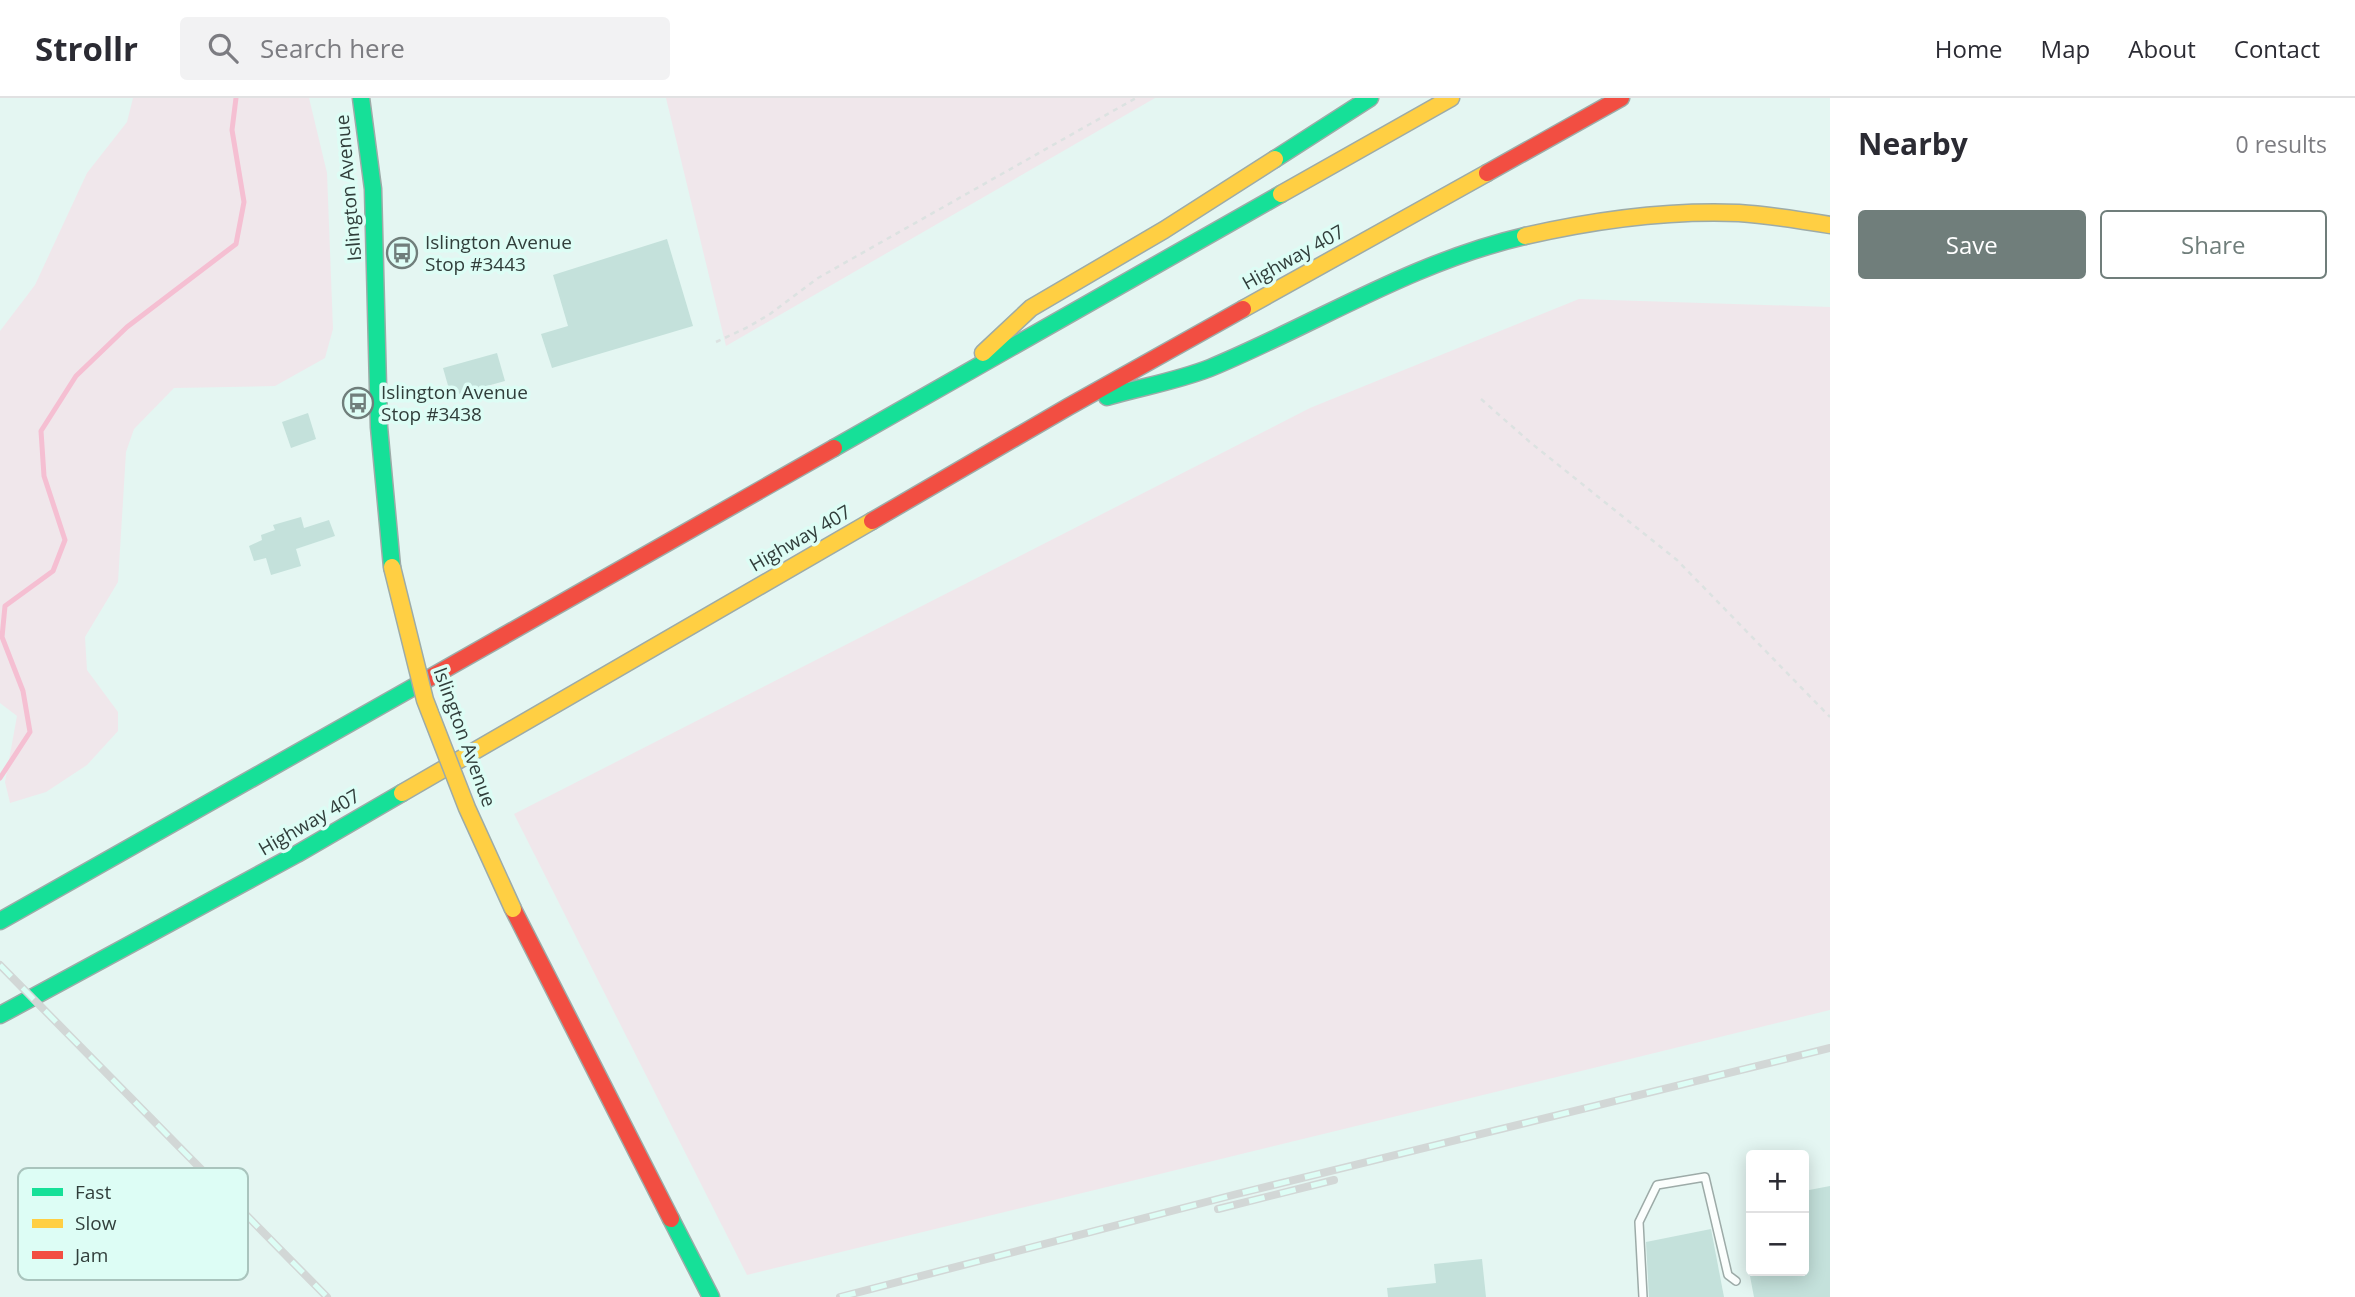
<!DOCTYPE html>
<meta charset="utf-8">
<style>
:root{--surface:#fff;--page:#f2f2f3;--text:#2b2b33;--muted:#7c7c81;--line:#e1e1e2;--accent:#707e7b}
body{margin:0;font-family:"Open Sans",sans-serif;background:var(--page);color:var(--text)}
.controls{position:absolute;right:21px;bottom:21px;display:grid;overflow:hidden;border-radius:7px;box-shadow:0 4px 18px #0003}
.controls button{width:63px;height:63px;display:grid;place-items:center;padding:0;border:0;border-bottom:2px solid var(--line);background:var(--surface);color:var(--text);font:35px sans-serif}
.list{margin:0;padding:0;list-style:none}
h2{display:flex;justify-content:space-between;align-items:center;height:91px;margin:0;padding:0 28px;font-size:30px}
h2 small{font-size:23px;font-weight:400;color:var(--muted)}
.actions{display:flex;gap:14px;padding:21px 28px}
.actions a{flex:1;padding:16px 0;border:2px solid var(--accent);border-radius:7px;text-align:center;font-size:24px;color:var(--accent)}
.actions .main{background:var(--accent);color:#fff}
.icon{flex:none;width:38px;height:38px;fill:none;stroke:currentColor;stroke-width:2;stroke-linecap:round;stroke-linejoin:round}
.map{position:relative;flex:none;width:1830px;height:1199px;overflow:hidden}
header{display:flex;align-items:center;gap:42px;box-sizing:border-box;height:98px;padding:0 35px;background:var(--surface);border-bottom:2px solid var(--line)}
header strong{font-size:33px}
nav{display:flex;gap:38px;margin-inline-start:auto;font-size:24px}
.search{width:490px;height:63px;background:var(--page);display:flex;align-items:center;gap:18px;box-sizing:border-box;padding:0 24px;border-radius:7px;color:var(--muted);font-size:26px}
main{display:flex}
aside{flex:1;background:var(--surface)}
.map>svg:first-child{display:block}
.green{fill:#f0e7eb}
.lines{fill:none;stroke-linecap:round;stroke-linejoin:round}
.stream{stroke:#f5bfd2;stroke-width:5}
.building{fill:#c4e1db}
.lane-casing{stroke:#9daba8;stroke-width:10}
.fast-casing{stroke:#9daba8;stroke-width:19}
.slow-casing{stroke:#9daba8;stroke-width:19}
.jam-casing{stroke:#9daba8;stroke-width:19}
.path{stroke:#dce2e1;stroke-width:2.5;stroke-dasharray:5 5;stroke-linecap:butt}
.lane{stroke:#fbfefd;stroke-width:7}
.fast{stroke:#16e098;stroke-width:16}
.slow{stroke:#ffcf43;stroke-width:16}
.jam{stroke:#f24e42;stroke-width:16}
.rail-casing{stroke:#d2d7d6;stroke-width:8}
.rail{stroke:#ddfdf5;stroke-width:5;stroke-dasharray:16;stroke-linecap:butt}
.slow-bridge-casing{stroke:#9daba8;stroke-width:19;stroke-linecap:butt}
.slow-bridge{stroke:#ffcf43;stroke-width:16}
.labels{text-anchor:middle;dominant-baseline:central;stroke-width:7;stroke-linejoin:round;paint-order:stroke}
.street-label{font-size:19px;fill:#313e3b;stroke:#ddfdf5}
.poi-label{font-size:19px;fill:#313e3b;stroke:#ddfdf5;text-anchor:start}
.key{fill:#ddfdf5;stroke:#a9c4bd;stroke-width:2}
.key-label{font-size:19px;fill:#313e3b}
</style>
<header>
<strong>Strollr</strong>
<div class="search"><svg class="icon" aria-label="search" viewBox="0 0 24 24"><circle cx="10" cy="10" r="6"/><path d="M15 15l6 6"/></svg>Search here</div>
<nav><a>Home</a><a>Map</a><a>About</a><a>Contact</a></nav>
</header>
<main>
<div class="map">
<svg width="1830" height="1199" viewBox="0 0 1830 1199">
<rect width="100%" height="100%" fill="#e4f6f2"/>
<g class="green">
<path d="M133,0H309L327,75L333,231L325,260L275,288L174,290L134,331L126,354L118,484L85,539L87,572L118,614V633L87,667L46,694L10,705L5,684L17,618L0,605V233L35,187L87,75L127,24Z"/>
<path d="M666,0H1155L726,248Z"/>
<path d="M1579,201L1830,209V912L747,1177L514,716L1310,310Z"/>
</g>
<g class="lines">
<path class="stream" d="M0,680L30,634L23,593L2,539L5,508L53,473L65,442L44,378L41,333L76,278L127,229L236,146L244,104L232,32L236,0"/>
</g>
<g class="building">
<path d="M667,141L693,228L552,270L541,236L568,228L553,177Z"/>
<path d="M497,255L505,283L451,298L443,270Z"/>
<path d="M308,315L316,341L291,350L282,324Z"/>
<path d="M301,419L304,430L329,422L335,438L296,451L301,468L271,477L266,460L254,463L249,448L262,442L261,437L275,432L273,427Z"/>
<path d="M1830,1088V1199H1754L1749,1173H1804V1093Z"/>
<path d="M1711,1131L1724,1199H1649L1646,1144Z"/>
<path d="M1482,1161L1486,1199H1388L1387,1190L1436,1185L1434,1166Z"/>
</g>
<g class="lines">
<g class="lane-casing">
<path id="lane" d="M1643,1199L1639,1124L1657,1087L1705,1079L1728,1177L1736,1183"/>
</g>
<g class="fast-casing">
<g id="fast">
<path d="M361,0L373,91L379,329L392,469"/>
<path d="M1275,61L1370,0"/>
<path d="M1107,299C1141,289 1177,283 1210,270C1316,226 1412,164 1525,138"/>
<path d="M834,350L1281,96"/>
<path d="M0,823L426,582"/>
<path d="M0,917L297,756L402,695"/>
<path d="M671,1121L711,1199"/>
</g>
</g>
<g class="slow-casing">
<g id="slow">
<path d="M1281,96L1451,0"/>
<path d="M1525,138C1595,122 1667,112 1739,115C1769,117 1800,122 1830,127"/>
<path d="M1243,211L1487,75"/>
<path d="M983,255L1031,210L1164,132L1275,61"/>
<path d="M402,695L872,423"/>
</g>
</g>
<g class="jam-casing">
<g id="jam">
<path d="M1487,75L1621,0"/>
<path d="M872,423L1068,309L1243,211"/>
<path d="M426,582L834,350"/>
<path d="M513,811L671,1121"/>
</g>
</g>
<g class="path">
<path d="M716,244L748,229L770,216L818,180L1136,0"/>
<path d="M1481,301L1531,345L1677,462L1830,619"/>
</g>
<use href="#lane" class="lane"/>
<use href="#fast" class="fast"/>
<use href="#slow" class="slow"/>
<use href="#jam" class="jam"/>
<g class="rail-casing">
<g id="rail">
<path d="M0,867L327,1199"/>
<path d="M1218,1111L1334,1082"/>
<path d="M840,1199L1237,1096L1830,950"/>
</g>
</g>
<use href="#rail" class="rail"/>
<g class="slow-bridge-casing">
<path id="slow-bridge" d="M392,469L425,602L467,710L513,811"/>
</g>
<use href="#slow-bridge" class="slow-bridge"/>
</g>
<defs>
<g id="bus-ring" transform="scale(1.575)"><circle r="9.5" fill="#ddfdf5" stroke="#707e7b" stroke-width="1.5"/><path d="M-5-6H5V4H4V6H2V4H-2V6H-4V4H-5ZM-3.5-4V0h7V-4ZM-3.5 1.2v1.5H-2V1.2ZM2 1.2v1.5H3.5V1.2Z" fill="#707e7b"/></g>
</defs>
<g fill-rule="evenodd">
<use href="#bus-ring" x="402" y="155"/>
<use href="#bus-ring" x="358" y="305"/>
</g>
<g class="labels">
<g class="street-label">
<text transform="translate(348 90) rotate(-95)">Islington Avenue</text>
<text transform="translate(1293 159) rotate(-29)">Highway 407</text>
<text transform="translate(800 440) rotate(-30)">Highway 407</text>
<text transform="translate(465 639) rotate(70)">Islington Avenue</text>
<text transform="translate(309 724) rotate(-30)">Highway 407</text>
</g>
<g class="poi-label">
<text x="425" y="144">Islington Avenue<tspan x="425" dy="22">Stop #3443</tspan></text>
<text x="381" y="294">Islington Avenue<tspan x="381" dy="22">Stop #3438</tspan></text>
</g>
</g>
<rect x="18" y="1070" width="230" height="112" rx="10" class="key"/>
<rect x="32" y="1090" width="31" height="8" fill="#16e098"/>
<rect x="32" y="1121" width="31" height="9" fill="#ffcf43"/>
<rect x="32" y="1153" width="31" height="8" fill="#f24e42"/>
<g class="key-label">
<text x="75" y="1101">Fast</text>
<text x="75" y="1132">Slow</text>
<text x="75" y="1164">Jam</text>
</g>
</svg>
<div class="controls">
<button>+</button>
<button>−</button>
</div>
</div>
<aside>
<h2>Nearby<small>0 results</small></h2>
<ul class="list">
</ul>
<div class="actions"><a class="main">Save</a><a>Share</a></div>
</aside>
</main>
